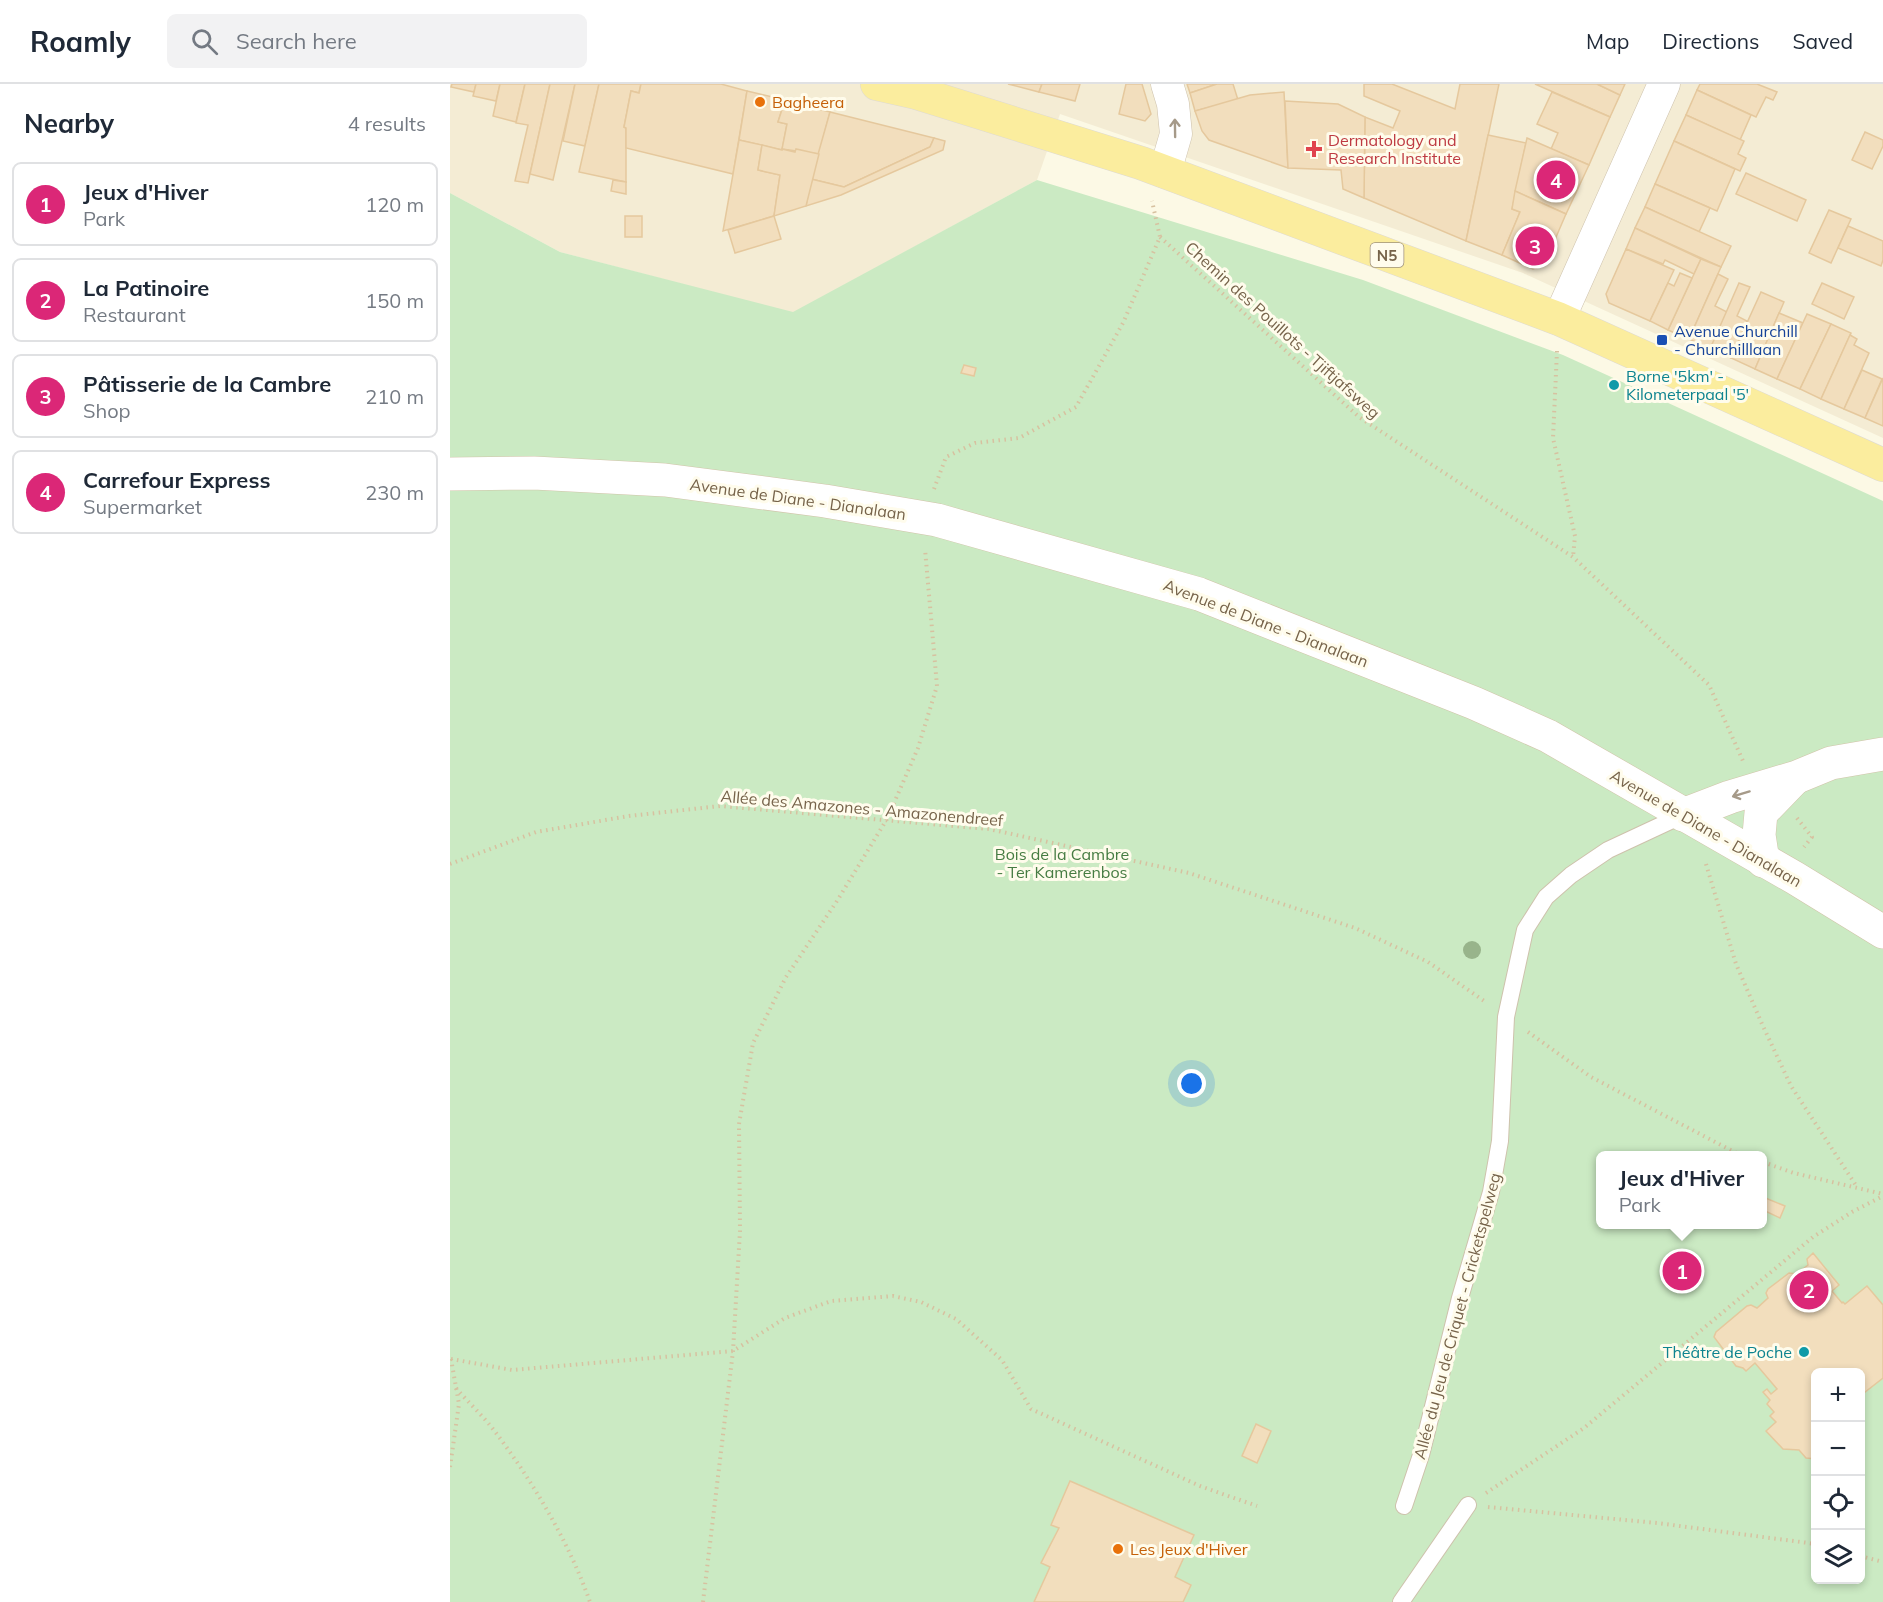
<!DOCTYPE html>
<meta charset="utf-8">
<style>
:root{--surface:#fff;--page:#f2f2f3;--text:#1f2937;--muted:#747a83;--line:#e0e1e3;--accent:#db2777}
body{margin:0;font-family:Mulish,sans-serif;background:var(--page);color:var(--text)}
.controls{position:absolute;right:18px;bottom:18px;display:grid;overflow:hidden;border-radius:9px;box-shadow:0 3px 9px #0003}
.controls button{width:54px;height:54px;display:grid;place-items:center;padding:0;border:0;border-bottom:2px solid var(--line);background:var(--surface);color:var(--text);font:30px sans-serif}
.you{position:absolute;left:742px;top:1000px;width:21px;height:21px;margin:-15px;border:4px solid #fff;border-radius:50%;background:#1a73e8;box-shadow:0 0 0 9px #1a73e833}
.badge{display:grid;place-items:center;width:39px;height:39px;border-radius:50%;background:var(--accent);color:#fff;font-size:20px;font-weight:700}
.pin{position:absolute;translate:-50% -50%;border:3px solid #fff;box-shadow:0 2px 6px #0006}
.popup{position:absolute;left:1146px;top:1067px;width:171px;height:78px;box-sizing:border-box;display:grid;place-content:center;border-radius:9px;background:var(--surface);filter:drop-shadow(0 2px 4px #0005);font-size:20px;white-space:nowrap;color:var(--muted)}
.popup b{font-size:22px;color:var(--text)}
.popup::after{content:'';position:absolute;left:50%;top:100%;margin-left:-12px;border:12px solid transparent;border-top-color:var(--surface)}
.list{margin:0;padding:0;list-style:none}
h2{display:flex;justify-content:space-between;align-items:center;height:78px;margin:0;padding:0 24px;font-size:26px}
h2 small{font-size:20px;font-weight:400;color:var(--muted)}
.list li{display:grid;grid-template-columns:39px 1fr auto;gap:18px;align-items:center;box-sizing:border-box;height:84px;margin:0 12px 12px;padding:0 12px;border:2px solid var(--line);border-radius:9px}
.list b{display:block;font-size:22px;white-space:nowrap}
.list p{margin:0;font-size:20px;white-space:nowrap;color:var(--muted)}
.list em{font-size:20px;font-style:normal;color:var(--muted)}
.icon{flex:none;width:33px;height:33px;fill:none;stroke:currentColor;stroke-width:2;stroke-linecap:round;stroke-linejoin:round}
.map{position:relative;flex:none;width:1433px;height:1518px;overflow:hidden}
header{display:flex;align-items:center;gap:36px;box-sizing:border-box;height:84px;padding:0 30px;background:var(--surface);border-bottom:2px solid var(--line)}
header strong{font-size:28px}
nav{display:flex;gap:33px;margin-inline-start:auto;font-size:21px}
.search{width:420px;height:54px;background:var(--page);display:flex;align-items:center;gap:15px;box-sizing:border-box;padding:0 21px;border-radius:9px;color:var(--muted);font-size:22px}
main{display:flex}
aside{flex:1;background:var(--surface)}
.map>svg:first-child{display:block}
.residential{fill:#f4ecd4}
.green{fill:#cbeac3;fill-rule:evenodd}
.building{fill:#f2debd;stroke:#e5c89d;stroke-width:1.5}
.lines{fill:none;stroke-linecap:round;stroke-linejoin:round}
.lane-casing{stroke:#cec2ac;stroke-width:18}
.street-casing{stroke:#cec2ac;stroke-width:33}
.secondary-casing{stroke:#d1c4a9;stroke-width:34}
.primary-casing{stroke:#dedad4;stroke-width:34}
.path{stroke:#d7c1a0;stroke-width:4;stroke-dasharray:1.5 4.5;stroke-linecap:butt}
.lane{stroke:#fff;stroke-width:16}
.street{stroke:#fff;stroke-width:32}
.secondary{stroke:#fff;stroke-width:33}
.primary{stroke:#fbed9e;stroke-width:33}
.tree{fill:#98b48b}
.oneway{stroke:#a69a89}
.food-dot{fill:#e8710a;stroke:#fffcec;stroke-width:2}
.health-dot{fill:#e0444e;stroke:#fffcec;stroke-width:2}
.transit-dot{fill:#1a4fb4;stroke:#fffcec;stroke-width:2}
.culture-dot{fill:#0f9aa8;stroke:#fffcec;stroke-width:2}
.labels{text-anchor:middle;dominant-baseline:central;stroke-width:6;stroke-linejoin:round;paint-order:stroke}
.shield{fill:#fffcec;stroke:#9f917b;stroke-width:1.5}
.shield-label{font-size:15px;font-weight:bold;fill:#76634a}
.food-label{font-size:16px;fill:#c56008;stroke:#fffcec;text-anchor:start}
.health-label{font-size:16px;fill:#be3a42;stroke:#fffcec;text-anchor:start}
.street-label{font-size:16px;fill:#76634a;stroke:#fffcec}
.transit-label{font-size:16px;fill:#164399;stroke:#fffcec;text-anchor:start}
.culture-label{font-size:16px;fill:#0d838f;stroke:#fffcec;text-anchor:start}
.park-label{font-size:16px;fill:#467c42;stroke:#fffcec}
</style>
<header>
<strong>Roamly</strong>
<div class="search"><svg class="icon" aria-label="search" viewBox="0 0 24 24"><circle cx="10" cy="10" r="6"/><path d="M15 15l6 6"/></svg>Search here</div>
<nav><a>Map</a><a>Directions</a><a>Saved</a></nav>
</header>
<main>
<aside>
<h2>Nearby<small>4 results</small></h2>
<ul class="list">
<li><span class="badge">1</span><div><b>Jeux d'Hiver</b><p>Park</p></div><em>120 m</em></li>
<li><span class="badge">2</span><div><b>La Patinoire</b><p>Restaurant</p></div><em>150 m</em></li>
<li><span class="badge">3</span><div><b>Pâtisserie de la Cambre</b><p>Shop</p></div><em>210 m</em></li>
<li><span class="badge">4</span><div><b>Carrefour Express</b><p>Supermarket</p></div><em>230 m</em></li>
</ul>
</aside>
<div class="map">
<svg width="1433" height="1518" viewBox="0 0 1433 1518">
<rect width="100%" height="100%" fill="#fcf9e5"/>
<path class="residential" d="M0,0H1433V354L1073,189L610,30L587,96L343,229L110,168L0,109Z"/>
<path class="green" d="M587,96L913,196L1113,271L1433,417V1518H0V109L110,168L343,228ZM1151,1072H1313V1140H1151ZM1366,1288H1410V1496H1366Z"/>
<g class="building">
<path d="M2,0H26L24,8L1,3Z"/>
<path d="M26,0H50L46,17L23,12Z"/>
<path d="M50,0H75L66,38L43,32Z"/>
<path d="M75,0H100L78,99L65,97L78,41L66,39Z"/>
<path d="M100,0H125L103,96L80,90Z"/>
<path d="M125,0H149L135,62L113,57Z"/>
<path d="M149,0H191L189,9L181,7L174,43L176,44V98L129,88Z"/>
<path d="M191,0H271L297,7L283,90L176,64V44L174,43L181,7L189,9Z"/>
<path d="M558,0H592L589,8Z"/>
<path d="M592,0H630L625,17L589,8Z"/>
<path d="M676,0H692L701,30L695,37L669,30Z"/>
<path d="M737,0H767L740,9Z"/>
<path d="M767,0H783L788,16L745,27L740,9Z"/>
<path d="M914,0H942L1005,25L1010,0H1049L1016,157L914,114L915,33L943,44L950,27L914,12Z"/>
<path d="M1085,0H1147L1170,11L1160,33Z"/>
<path d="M1147,0H1175L1170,11Z"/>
<path d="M1250,0H1307L1327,8L1323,16L1316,13L1306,33L1247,6Z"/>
<path d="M1247,6L1301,31L1290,56L1236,31Z"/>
<path d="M297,7L335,16L328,38L337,40L332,66L289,56Z"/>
<path d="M834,8L838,84L759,56L752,47L745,27L800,11Z"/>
<path d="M1102,8L1160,33L1139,81L1101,65L1108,49L1087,40Z"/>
<path d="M335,16L380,28L369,70L332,65L337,40L328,38Z"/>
<path d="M835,17L888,20L915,33L914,114L893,105L891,86L838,84Z"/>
<path d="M380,28L484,54L480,63L394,103L361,95Z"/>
<path d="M1236,31L1294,57L1288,70L1296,74L1290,87L1224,57Z"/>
<path d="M1415,48L1433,56V62L1422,85L1402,76Z"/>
<path d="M1038,51L1076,59L1062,125L1070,128L1052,171L1016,157Z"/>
<path d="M484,54L495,57L493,66L391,111L356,122L361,95L394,103L480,63Z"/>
<path d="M1077,54L1139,81L1116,130L1065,107Z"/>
<path d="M289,56L312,61L308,86L330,91L324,132L273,147Z"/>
<path d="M1224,57L1285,85L1267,127L1205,100Z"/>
<path d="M312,61L332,66V65L345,68L346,65L369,70L356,122L324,132L330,91L308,86Z"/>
<path d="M1296,89L1356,116L1347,137L1286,110Z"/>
<path d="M163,96L176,98V110L161,107Z"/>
<path d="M1205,100L1260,124L1249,148L1195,123Z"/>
<path d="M1065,107L1116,130L1094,181L1083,185L1052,171L1070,128L1062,125Z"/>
<path d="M1195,123L1281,162L1271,183L1185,144Z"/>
<path d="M1379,126L1401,135L1381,179L1359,169Z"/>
<rect x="175" y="132" width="17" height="21"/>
<path d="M324,132L331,155L285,169L278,146Z"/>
<path d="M1398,142L1433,157V176L1431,182L1388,164Z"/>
<path d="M1185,144L1251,175L1244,190L1215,176L1213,180L1176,165Z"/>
<path d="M1176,165L1224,186L1200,237L1159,219L1156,210Z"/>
<path d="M1251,175L1271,183L1239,255L1218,246Z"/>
<path d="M1230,189L1242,194L1218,246L1200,237L1218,199L1224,202Z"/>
<path d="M1268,190L1278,195L1265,222L1277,228L1260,265L1239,255Z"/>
<path d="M1289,199L1300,203L1287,232L1297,237L1281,274L1260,265Z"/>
<path d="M1372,199L1404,213L1394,235L1362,220Z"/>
<path d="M1311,208L1334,218L1305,285L1281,274Z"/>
<path d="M1329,229L1353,239L1327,295L1305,285Z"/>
<path d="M1357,230L1381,240L1350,305L1327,295Z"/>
<path d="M1381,240L1401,249L1371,315L1350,305Z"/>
<path d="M1400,251L1407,255L1404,261L1419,269L1394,325L1371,315Z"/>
<path d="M514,281L526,284L524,292L511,289Z"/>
<path d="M1412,286L1432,295L1415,334L1394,325Z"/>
<path d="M1433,294V342L1415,334Z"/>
<path d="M1313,1113L1335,1122L1330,1134L1313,1126Z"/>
<path d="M1363,1169L1389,1201L1382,1207L1392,1219L1393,1218L1395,1220L1417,1202L1433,1221V1294L1410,1312V1288H1366V1375L1356,1374L1349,1366L1333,1365L1316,1347L1326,1338L1320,1332L1324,1328L1317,1320L1320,1316L1313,1308L1317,1305L1321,1310L1327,1305L1305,1279L1296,1287L1293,1284L1286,1282L1264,1253L1266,1248L1297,1222L1301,1221L1307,1224L1318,1214L1316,1209L1318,1205L1339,1189L1347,1190L1358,1181L1357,1175Z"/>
<path d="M806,1340L821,1347L807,1379L792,1372Z"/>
<path d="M620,1397L744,1451L725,1493L741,1501L733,1518H584L600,1483L591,1479L609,1444L601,1441Z"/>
</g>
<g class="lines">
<g class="lane-casing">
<g id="lane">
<path d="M954,1422L971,1371L1010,1214L1041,1108L1050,1057L1056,933L1075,846L1096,813L1121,791L1158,766L1233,731"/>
<path d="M951,1518L1018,1421"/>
</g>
</g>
<g class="street-casing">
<g id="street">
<path d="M715,88L726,50L723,20L717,0"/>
<path d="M1109,235L1214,0"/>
</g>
</g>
<g class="secondary-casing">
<g id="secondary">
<path d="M0,390L84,389L215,396L375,417L487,436L749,510L1024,619L1098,652L1345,794L1433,848"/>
<path d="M1233,731L1280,713L1347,693L1381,679L1433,670"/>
<path d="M1313,777L1309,751L1311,729L1343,696"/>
</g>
</g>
<g class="primary-casing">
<path id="primary" d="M427,0L467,9L691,79L1109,235L1433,381"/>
</g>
<g class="path">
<path d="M710,153L909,333L1123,473L1259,601L1293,677"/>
<path d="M1107,267L1103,354L1125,452L1123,473"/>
<path d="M484,405L496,373L525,359L569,354L626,323L673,239L710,153L702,117"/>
<path d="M1347,734L1362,753L1354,763"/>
<path d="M0,780L86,748L179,732L270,722L539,745L739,789L905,844L978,878L1037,919"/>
<path d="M1256,780L1286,880L1312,940L1341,1002L1407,1103"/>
<path d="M1078,948L1141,993L1292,1072"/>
<path d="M1313,1078L1344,1089L1433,1110"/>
<path d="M1,1275L62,1286L283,1267L335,1234L381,1217L443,1212L471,1218L506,1235L552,1276L581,1325L750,1402L807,1422"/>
<path d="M6,1304C18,1318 32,1331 43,1345C82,1396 119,1458 140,1518"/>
<path d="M0,1383L9,1320L1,1275"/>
<path d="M1036,1409L1134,1344L1363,1153L1402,1128L1433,1112"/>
<path d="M1038,1423L1207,1439L1366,1460"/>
<path d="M1410,1472L1433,1478"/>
<path d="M253,1518L283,1267L290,1147L289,1040L303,959L336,893L387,817L437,735L468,664L487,602L475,465"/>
</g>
<use href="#lane" class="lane"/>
<use href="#street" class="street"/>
<use href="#secondary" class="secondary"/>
<use href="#primary" class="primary"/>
</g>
<circle class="tree" cx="1022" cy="866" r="9"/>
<defs><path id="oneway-shaft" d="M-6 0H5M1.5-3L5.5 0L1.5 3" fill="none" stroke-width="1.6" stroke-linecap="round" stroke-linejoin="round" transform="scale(1.5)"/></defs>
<g class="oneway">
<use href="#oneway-shaft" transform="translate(725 44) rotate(-91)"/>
<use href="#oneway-shaft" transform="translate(1291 710) rotate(163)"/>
</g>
<g class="food-dot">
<circle cx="310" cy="18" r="6"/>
<circle cx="668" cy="1465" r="6"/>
</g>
<path class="health-dot" d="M861 56h6v6h6v6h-6v6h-6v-6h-6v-6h6z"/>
<rect class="transit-dot" x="1206" y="250" width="12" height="12" rx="3"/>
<g class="culture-dot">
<circle cx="1164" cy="301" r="6"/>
<circle cx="1354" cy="1268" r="6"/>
</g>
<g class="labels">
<rect class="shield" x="920.5" y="159" width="33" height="24" rx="4.5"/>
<g class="shield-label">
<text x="937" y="171">N5</text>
</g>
<g class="food-label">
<text x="322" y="18">Bagheera</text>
<text x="680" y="1465">Les Jeux d'Hiver</text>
</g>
<g class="health-label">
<text x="878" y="56">Dermatology and<tspan x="878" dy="18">Research Institute</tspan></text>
</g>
<g class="street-label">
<text transform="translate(833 246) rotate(42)">Chemin des Pouillots - Tjiftjafsweg</text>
<text transform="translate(348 415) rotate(8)">Avenue de Diane - Dianalaan</text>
<text transform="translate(816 539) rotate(21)">Avenue de Diane - Dianalaan</text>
<text transform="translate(412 724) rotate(5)">Allée des Amazones - Amazonendreef</text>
<text transform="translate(1256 744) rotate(30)">Avenue de Diane - Dianalaan</text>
<text transform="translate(1007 1232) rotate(-75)">Allée du Jeu de Criquet - Cricketspelweg</text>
</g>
<g class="transit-label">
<text x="1224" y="247">Avenue Churchill<tspan x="1224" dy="18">- Churchilllaan</tspan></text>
</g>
<g class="culture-label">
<text x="1176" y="292">Borne '5km' -<tspan x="1176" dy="18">Kilometerpaal '5'</tspan></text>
<text x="1342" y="1268" text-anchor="end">Théâtre de Poche</text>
</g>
<g class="park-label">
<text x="612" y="770">Bois de la Cambre<tspan x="612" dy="18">- Ter Kamerenbos</tspan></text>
</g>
</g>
</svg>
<div class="controls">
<button>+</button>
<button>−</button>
<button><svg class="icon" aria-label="locate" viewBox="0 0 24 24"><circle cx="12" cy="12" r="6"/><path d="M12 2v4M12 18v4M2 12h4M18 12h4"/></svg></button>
<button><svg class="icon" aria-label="layers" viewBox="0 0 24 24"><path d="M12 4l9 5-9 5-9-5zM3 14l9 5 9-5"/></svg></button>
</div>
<div class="you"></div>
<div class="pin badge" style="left:1232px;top:1187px">1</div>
<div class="popup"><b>Jeux d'Hiver</b>Park</div>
<div class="pin badge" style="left:1359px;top:1206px">2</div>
<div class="pin badge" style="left:1085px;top:162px">3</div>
<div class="pin badge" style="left:1106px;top:96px">4</div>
</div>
</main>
